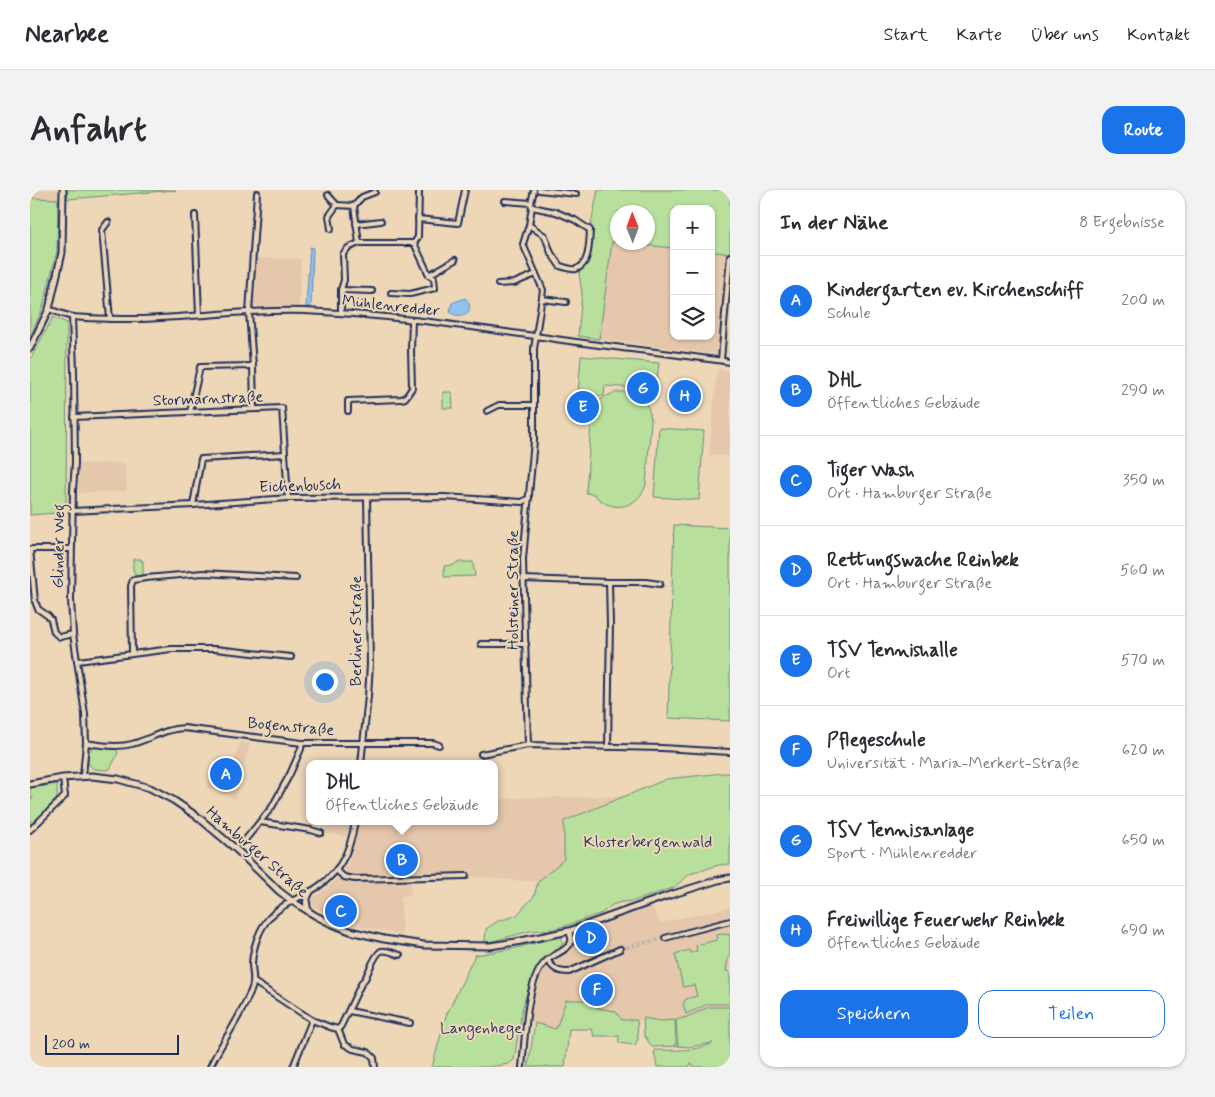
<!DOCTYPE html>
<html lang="de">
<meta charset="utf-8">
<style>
:root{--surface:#fff;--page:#f2f2f3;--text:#2b2b33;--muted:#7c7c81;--line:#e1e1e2;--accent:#1a73e8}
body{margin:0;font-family:Mynerve,sans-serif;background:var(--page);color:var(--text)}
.controls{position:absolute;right:15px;top:15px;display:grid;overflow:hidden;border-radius:10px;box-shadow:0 1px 4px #0004}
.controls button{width:45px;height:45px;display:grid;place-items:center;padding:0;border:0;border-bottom:1px solid var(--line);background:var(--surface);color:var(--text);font:25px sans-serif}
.compass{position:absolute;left:580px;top:15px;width:45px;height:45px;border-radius:50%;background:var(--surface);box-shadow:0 1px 4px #0004;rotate:359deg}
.scale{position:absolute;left:15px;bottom:12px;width:134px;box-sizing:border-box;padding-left:5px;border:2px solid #1b2f5e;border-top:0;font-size:14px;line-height:18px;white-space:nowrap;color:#1b2f5e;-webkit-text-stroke:4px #eed7b7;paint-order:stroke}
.you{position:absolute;left:294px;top:491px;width:18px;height:18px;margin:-12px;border:4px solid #fff;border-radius:50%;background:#1a73e8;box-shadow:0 0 0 8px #1a73e833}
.badge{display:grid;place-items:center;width:32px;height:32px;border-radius:50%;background:var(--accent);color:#fff;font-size:16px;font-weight:700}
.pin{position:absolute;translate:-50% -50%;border:2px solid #fff;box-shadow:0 1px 5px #0006}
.popup{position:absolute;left:276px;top:570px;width:192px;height:65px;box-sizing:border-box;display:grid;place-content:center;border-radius:10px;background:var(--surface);filter:drop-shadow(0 1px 4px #0005);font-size:16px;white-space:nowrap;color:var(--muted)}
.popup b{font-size:19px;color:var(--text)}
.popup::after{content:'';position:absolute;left:50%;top:100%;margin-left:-10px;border:10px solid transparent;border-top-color:var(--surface)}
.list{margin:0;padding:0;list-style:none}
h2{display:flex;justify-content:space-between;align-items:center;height:65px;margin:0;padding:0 20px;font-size:21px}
h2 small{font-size:16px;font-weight:400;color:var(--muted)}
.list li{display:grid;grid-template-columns:32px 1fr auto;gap:15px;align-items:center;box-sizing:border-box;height:90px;padding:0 20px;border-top:1px solid var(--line)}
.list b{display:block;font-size:19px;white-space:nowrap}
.list p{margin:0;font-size:16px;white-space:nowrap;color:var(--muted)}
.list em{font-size:16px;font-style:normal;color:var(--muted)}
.actions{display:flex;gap:10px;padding:15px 20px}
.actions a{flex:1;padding:11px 0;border:1px solid var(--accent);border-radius:15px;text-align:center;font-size:18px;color:var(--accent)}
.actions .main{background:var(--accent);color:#fff}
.icon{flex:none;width:28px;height:28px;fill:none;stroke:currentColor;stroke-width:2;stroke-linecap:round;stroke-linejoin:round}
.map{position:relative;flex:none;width:700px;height:877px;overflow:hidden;border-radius:15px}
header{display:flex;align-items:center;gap:30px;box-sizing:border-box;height:70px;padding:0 25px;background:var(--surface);border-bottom:1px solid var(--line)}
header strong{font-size:24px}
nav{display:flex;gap:28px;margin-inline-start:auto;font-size:18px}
.intro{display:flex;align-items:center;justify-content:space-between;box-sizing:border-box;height:120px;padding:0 30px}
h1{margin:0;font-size:35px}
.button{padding:12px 22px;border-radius:15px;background:var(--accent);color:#fff;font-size:18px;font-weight:700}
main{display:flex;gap:30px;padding:0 30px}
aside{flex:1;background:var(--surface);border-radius:15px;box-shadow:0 1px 4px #0004}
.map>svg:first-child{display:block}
.built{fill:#e5c8ac}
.green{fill:#b8e09c;stroke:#6a887d;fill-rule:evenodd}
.water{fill:#92c2ee;stroke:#6287b4}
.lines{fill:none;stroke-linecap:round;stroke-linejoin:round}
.street-tunnel{stroke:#c4b5a5;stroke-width:4;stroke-dasharray:4 2;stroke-linecap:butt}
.street-casing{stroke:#1b2f5e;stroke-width:8}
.secondary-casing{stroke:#1b2f5e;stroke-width:9}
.street{stroke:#eed7b7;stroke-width:4}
.secondary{stroke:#eed7b7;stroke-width:5}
.labels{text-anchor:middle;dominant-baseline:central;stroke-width:4;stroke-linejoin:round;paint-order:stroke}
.street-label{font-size:16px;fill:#1b2f5e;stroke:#eed7b7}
.park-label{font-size:16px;fill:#2b4164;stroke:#eed7b7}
</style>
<header>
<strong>Nearbee</strong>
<nav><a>Start</a><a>Karte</a><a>Über uns</a><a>Kontakt</a></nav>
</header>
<div class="intro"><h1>Anfahrt</h1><a class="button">Route</a></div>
<main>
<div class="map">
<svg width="700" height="877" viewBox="0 0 700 877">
<rect width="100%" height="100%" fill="#eed7b7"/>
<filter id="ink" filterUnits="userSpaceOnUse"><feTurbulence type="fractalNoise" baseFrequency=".02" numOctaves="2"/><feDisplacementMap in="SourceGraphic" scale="10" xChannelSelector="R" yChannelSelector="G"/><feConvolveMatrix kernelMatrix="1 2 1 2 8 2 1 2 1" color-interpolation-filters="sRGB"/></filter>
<g filter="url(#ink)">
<g class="built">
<path d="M0,0H27L28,9L0,8Z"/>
<path d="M582,52L644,58V146H681V62L698,63L700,66L691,165L569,149Z"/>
<path d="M227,68L271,69L269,116H223Z"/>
<path d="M687,179L700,181V266L679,265Z"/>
<path d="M95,273L97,301L48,303V274Z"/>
<path d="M210,552L220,553L205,609L176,597L187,567L204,572Z"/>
<path d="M593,606L534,631V669L508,692L444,687L440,684L381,686V705L371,706L372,745L314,733L283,716L282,711L284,707L295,700L314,681L321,667L329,631H464L465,611L479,608Z"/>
<path d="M287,631H320L318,647L295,643V638L286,635Z"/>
<path d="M622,716L630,733L700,717V837L674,855L659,857H622L614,845L613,830H592L585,821L568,818L556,810L526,839L497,831L499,808L509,779L540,753V744Z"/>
</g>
<g class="green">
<path d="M37,0H146L38,9Z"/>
<path d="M568,0H700V62L698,63L681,62V19H644V58L582,52L569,149L548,146L552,103L549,83L560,68L562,51L561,34ZM588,22H618V52H588Z"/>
<path d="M0,8L28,9L27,61L13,117L0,147Z"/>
<path d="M23,127L37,133L36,316L27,323L0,325V170Z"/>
<path d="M551,166L629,173L626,199L575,196L574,206H562V210H571C592,193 620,204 621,231L616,295C608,319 580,324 564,304L556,303L561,232L546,231Z"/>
<path d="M413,202H422L423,218H413Z"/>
<path d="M629,238L674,241L669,310L624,307Z"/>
<path d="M644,335L700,338V531L638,528Z"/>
<path d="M103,369H111V371H113V385L106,386L103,380Z"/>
<path d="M427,372H443L445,386L414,387V376L424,375Z"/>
<path d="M64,557L86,559L88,563L80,579L77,580L64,579L58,574L59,561Z"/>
<path d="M693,583H700V674L689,675L660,684L643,698L604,711L592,712L582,715L572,723L538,735L523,739L500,741L463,751L455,752L456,739L468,731L486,726L504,706L508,692L534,669V631L637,589Z"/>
<path d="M27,594V608L1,636L0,635V613L3,607H0V598Z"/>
<path d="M693,744L700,745V767H698L696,781L700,782V814H678L656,824L653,814L656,809L667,806L664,795L653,797L645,764L659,760L660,763L667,761L666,755L687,750L686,745Z"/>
<path d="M531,746L533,754C528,758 522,761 518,766C492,790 490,837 484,870L478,874L459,877H402L416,826L445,765L486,758Z"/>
<path d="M536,810H556L568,818L585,821L592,830H607L608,849L605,855L589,853V846H564L562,839H539L535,877H498L505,833L526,839Z"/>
<path d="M679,817H700V877H664L661,873L659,877H627L624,860C643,860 666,862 683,853L659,857L648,856L646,830L657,827Z"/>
<path d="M613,828L631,831L645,830L646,856L622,857L614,845Z"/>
</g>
<g class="water">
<path d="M280,57L283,58L281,117H276Z"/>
<path d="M435,108C440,113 441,116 438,123C431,126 426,127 420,122L422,113Z"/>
</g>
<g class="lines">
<path class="street-tunnel" d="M590,759L635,748"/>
<g class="street-casing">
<g id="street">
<path d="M509,0L546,4"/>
<path d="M298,5L307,15L299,26L301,39"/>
<path d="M475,11L501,13"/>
<path d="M307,15L324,16L329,53"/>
<path d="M324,16L332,7L345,2"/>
<path d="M165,25L169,125"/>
<path d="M388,29L428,33L435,0"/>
<path d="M78,32L72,40L80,129"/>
<path d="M326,34L351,31"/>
<path d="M499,35L515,46L521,63L530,76C535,77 541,80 546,79C560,75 559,52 560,40L545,30L526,22L502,17"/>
<path d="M399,85L425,70"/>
<path d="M468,94L484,93L506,84"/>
<path d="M311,100L342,101"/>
<path d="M361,103L380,104L405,98L404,88L399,85L384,53"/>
<path d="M512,109L536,112"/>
<path d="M19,119C27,122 36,126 44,127C64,129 84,129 105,129C161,128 218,119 275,121C371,125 466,141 561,154C607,160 654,165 700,172"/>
<path d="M311,123V100L314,90L313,64L318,58L329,53H384L388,47L389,1"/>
<path d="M42,127L44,181L45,273L43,300L41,410L43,444L55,524L56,553L53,586"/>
<path d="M691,170L700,66"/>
<path d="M224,219L223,176L219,122L227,3"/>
<path d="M318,221V211L371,209L375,208L378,204L382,198L381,160L382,130"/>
<path d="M457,221L469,215H504"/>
<path d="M160,222L170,177L223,176"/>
<path d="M44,227L252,218L258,308"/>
<path d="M163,315L171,269L255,264"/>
<path d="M42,321L163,315L258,308L414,307L492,312L499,308"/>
<path d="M41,359H0L5,411L8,419L18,426L21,430L24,442L27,445L30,447L43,444"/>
<path d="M493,389L579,392H616L630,394"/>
<path d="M451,454H496"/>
<path d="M102,463L101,396L103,390L116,388L173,383L266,388"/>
<path d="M48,471L141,459H185L261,467"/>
<path d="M56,553C70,555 88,558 102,554C121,549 133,539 154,538L272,553H403L409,555"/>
<path d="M498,555L493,369L504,251V159L513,100L493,54L499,35L502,17L501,13L504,0"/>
<path d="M578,557L580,434L579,392"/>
<path d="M451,564L498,555L632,558L700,562"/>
<path d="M331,574L338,506L340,474L337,308"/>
<path d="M230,632L281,640L291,643"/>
<path d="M0,640L35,606L33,588"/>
<path d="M215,650L242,617L260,584L271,559L272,553"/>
<path d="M306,680L314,687L325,689L436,686"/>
<path d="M635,748L700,731"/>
<path d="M517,770C524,779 527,782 539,782L590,759"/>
<path d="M224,792L282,830L300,837L308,839"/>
<path d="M319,821L380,833"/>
<path d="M308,839L311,836L332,792L335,789C338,783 345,764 351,761C356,759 365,764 370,765"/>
<path d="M308,839L314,854L323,859L338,862L344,868L345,877"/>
<path d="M180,877C191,853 208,832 218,807C220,803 223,798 223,793C224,787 222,780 222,774C223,757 229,738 241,726C250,716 264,710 276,704C307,688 320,665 325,631"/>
<path d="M263,877L282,830"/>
<path d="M492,877C495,850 496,799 511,777C513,774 516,771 519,769C525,764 538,760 541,752C542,749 540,744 539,741"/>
</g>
</g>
<g class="secondary-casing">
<g id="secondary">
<path d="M0,158L19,119L32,63L33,0"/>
<path d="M0,594L33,588L62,586L88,589L120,598L143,610L168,627L207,660L249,701L262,711L286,726L300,733L320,741L354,749L394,755L460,756L486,752L539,741L637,706L688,690L700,688"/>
<path d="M279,722C275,714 276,709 280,702"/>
</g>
</g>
<use href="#street" class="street"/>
<use href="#secondary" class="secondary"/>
</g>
</g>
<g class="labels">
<g class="street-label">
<text transform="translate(361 116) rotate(6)">Mühlenredder</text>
<text transform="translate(178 209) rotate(-2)">Stormarnstraße</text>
<text transform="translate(270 296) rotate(-2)">Eichenbusch</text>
<text transform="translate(29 356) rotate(-89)">Glinder Weg</text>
<text transform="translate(483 400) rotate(-90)">Holsteiner Straße</text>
<text transform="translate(326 441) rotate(-90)">Berliner Straße</text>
<text transform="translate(261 537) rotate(5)">Bogenstraße</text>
<text transform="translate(227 662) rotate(41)">Hamburger Straße</text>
</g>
<g class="park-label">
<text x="618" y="652">Klosterbergenwald</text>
<text x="451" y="838">Langenhege</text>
</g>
</g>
</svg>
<div class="controls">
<button>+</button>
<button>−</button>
<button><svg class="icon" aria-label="layers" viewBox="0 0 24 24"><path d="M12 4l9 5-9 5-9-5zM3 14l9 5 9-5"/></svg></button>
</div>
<svg class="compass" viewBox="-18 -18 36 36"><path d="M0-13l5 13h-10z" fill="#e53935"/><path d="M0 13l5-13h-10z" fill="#7c7c81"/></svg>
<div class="scale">200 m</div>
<div class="you"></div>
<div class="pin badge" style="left:196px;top:584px">A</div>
<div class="pin badge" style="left:372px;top:670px">B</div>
<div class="popup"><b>DHL</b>Öffentliches Gebäude</div>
<div class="pin badge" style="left:311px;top:721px">C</div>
<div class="pin badge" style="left:561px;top:748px">D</div>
<div class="pin badge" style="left:553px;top:217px">E</div>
<div class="pin badge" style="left:567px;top:800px">F</div>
<div class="pin badge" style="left:613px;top:198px">G</div>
<div class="pin badge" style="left:655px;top:206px">H</div>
</div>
<aside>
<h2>In der Nähe<small>8 Ergebnisse</small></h2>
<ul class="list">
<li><span class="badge">A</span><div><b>Kindergarten ev. Kirchenschiff</b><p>Schule</p></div><em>200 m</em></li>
<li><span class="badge">B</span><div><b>DHL</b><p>Öffentliches Gebäude</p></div><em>290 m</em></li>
<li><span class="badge">C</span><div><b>Tiger Wash</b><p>Ort · Hamburger Straße</p></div><em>350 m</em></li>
<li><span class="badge">D</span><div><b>Rettungswache Reinbek</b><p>Ort · Hamburger Straße</p></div><em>560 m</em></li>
<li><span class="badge">E</span><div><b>TSV Tennishalle</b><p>Ort</p></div><em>570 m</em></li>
<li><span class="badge">F</span><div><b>Pflegeschule</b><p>Universität · Maria-Merkert-Straße</p></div><em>620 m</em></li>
<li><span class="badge">G</span><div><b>TSV Tennisanlage</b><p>Sport · Mühlenredder</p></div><em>650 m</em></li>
<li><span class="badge">H</span><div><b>Freiwillige Feuerwehr Reinbek</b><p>Öffentliches Gebäude</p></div><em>690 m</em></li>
</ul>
<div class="actions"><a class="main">Speichern</a><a>Teilen</a></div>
</aside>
</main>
